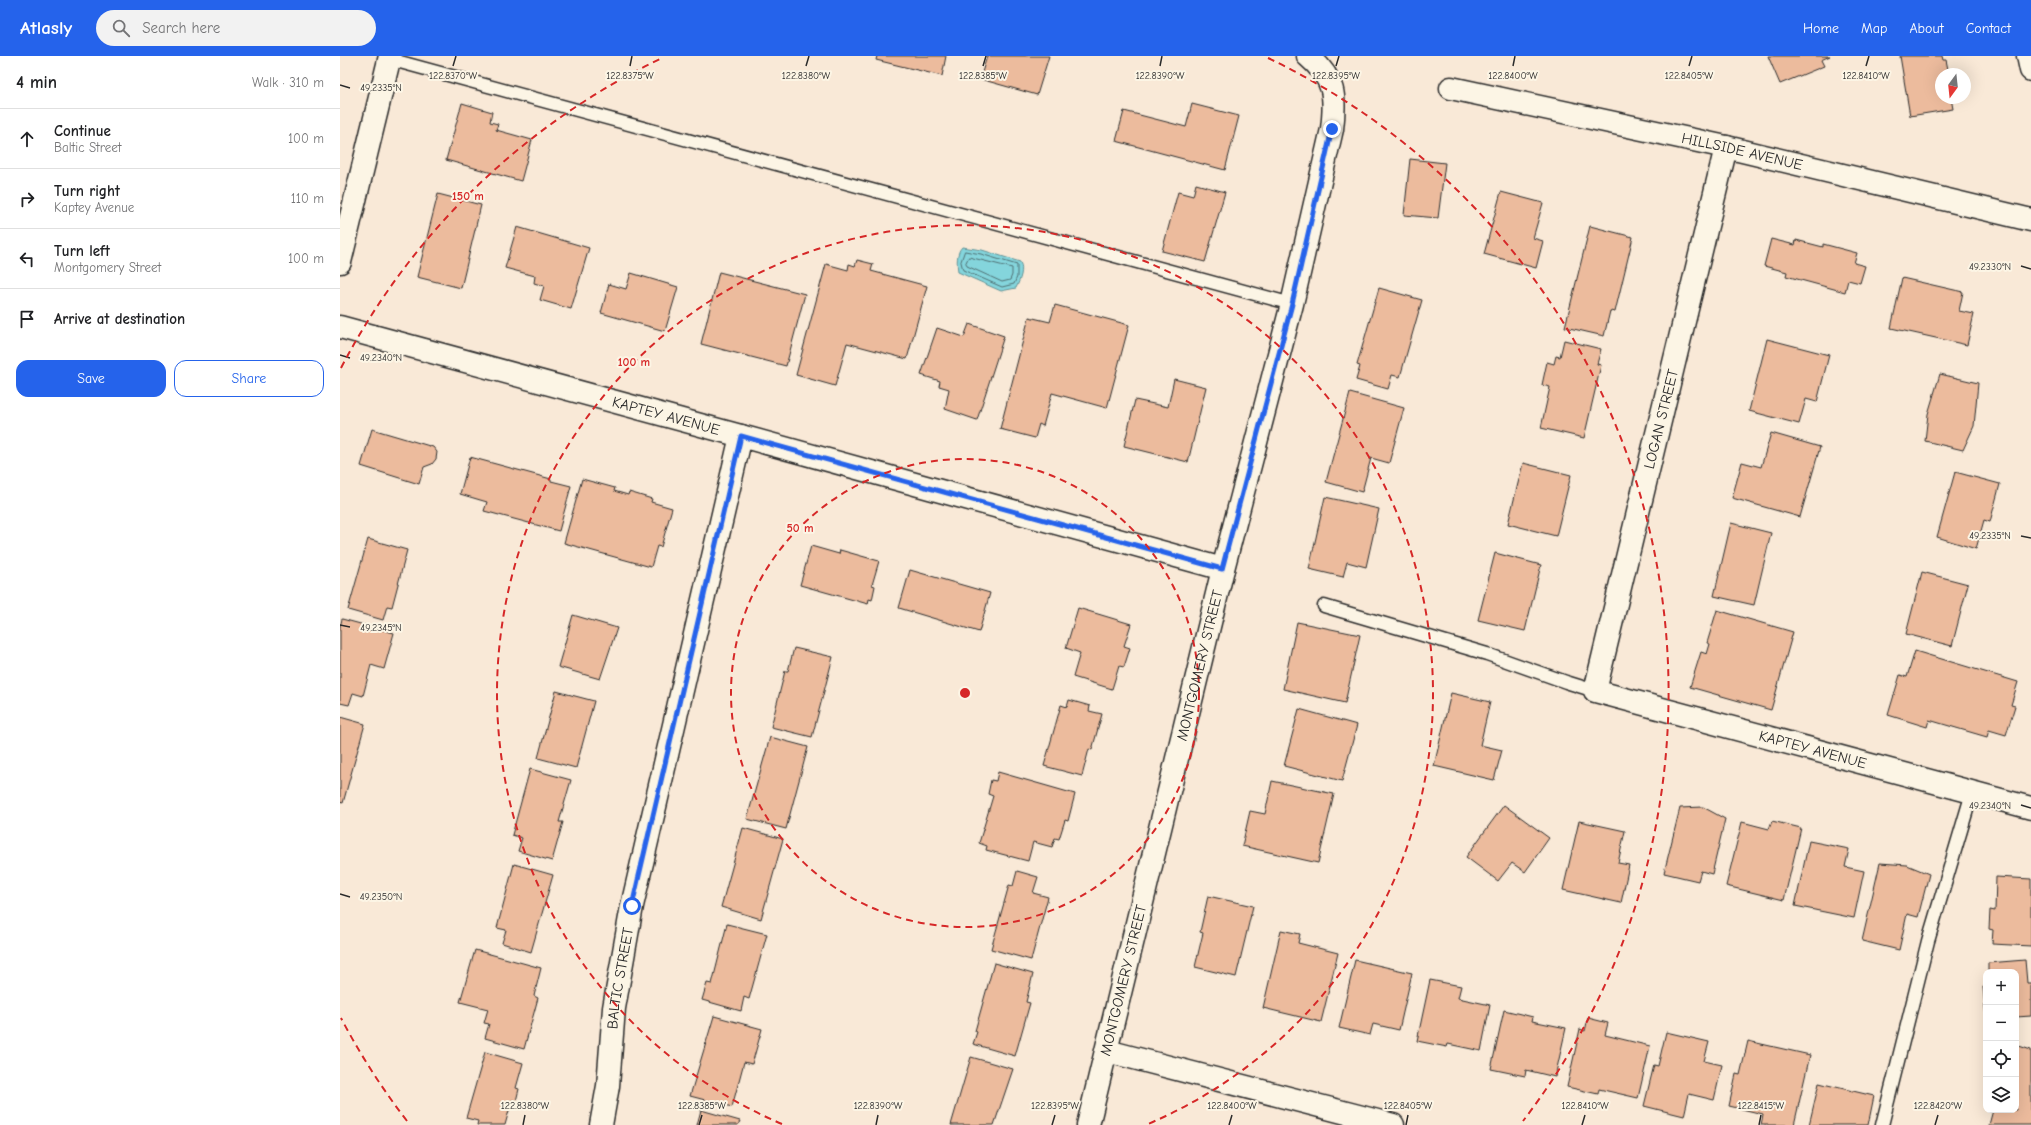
<!DOCTYPE html>
<meta charset="utf-8">
<style>
:root{--surface:#fff;--page:#f2f2f2;--text:#202124;--muted:#757577;--line:#e0e0e0;--accent:#2563eb}
body{margin:0;font-family:"Comic Neue",sans-serif;background:var(--page);color:var(--text)}
.controls{position:absolute;right:12px;bottom:12px;display:grid;overflow:hidden;border-radius:8px;box-shadow:0 4px 16px #0002}
.controls button{width:36px;height:36px;display:grid;place-items:center;padding:0;border:0;border-bottom:1px solid var(--line);background:var(--surface);color:var(--text);font:20px sans-serif}
.compass{position:absolute;left:1595px;top:12px;width:36px;height:36px;border-radius:50%;background:var(--surface);box-shadow:0 4px 16px #0002;rotate:195deg}
.stop{position:absolute;width:12px;height:12px;margin:-9px;border:3px solid #2563eb;border-radius:50%;background:#fff}
.stop.end{background:#2563eb;border-color:#fff;box-shadow:0 1px 4px #0008}
.list{margin:0;padding:0;list-style:none}
h2{display:flex;justify-content:space-between;align-items:center;height:52px;margin:0;padding:0 16px;font-size:17px}
h2 small{font-size:13px;font-weight:400;color:var(--muted)}
.list li{display:grid;grid-template-columns:26px 1fr auto;gap:12px;align-items:center;box-sizing:border-box;height:60px;padding:0 16px;border-top:1px solid var(--line)}
.list b{display:block;font-size:15px;white-space:nowrap}
.list p{margin:0;font-size:13px;white-space:nowrap;color:var(--muted)}
.list em{font-size:13px;font-style:normal;color:var(--muted)}
.actions{display:flex;gap:8px;padding:12px 16px}
.actions a{flex:1;padding:9px 0;border:1px solid var(--accent);border-radius:12px;text-align:center;font-size:14px;color:var(--accent)}
.actions .main{background:var(--accent);color:#fff}
.icon{flex:none;width:22px;height:22px;fill:none;stroke:currentColor;stroke-width:2;stroke-linecap:round;stroke-linejoin:round}
.map{position:relative;flex:none;width:1691px;height:1069px;overflow:hidden}
header{display:flex;align-items:center;gap:24px;box-sizing:border-box;height:56px;padding:0 20px;background:var(--accent);color:#fff}
header strong{font-size:19px}
nav{display:flex;gap:22px;margin-inline-start:auto;font-size:14px}
.search{width:280px;height:36px;background:var(--page);display:flex;align-items:center;gap:10px;box-sizing:border-box;padding:0 14px;border-radius:22px;color:var(--muted);font-size:15px}
main{display:flex}
aside{flex:1;background:var(--surface)}
.map>svg:first-child{display:block}
.water{fill:#84d5dc;stroke:#609195}
.lines{fill:none;stroke-linecap:round;stroke-linejoin:round}
.shore{stroke:#4f6f72;stroke-width:1}
.building{fill:#ecbb9d;stroke:#2b2b2b}
.service-casing{stroke:#2b2b2b;stroke-width:15}
.minor-casing{stroke:#2b2b2b;stroke-width:25}
.tertiary-casing{stroke:#2b2b2b;stroke-width:25}
.service{stroke:#fcf5e5;stroke-width:12}
.minor{stroke:#fcf5e5;stroke-width:22}
.tertiary{stroke:#fcf5e5;stroke-width:22}
.route{stroke:#2563eb;stroke-width:5}
.ticks{fill:none;stroke:#2b2b2b;stroke-width:1.5}
.ring{fill:none;stroke:#d62828;stroke-width:2;stroke-dasharray:7 5}
.labels{text-anchor:middle;dominant-baseline:central;stroke-width:4;stroke-linejoin:round;paint-order:stroke}
.street-label{font-size:15px;fill:#2b2b2b;stroke:#fcf5e5}
.ticks-label{font-size:10px;text-anchor:middle;fill:#2b2b2b;stroke:#fcf5e5;stroke-width:4;stroke-linejoin:round;paint-order:stroke}
.centre{fill:#d62828;stroke:#fcf5e5;stroke-width:2}
.ring-label{font-size:12px;text-anchor:middle;font-weight:bold;fill:#d62828;stroke:#fcf5e5;stroke-width:4;stroke-linejoin:round;paint-order:stroke}
</style>
<header>
<strong>Atlasly</strong>
<div class="search"><svg class="icon" aria-label="search" viewBox="0 0 24 24"><circle cx="10" cy="10" r="6"/><path d="M15 15l6 6"/></svg>Search here</div>
<nav><a>Home</a><a>Map</a><a>About</a><a>Contact</a></nav>
</header>
<main>
<aside>
<h2>4 min<small>Walk · 310 m</small></h2>
<ul class="list">
<li><svg class="icon" aria-label="ahead" viewBox="0 0 24 24"><path d="M12 20V5M6 11l6-6 6 6"/></svg><div><b>Continue</b><p>Baltic Street</p></div><em>100 m</em></li>
<li><svg class="icon" aria-label="right" viewBox="0 0 24 24"><path d="M7 20v-9h11M14 6l5 5-5 5"/></svg><div><b>Turn right</b><p>Kaptey Avenue</p></div><em>110 m</em></li>
<li><svg class="icon" aria-label="left" viewBox="0 0 24 24"><path d="M17 20v-9H6M10 6l-5 5 5 5"/></svg><div><b>Turn left</b><p>Montgomery Street</p></div><em>100 m</em></li>
<li><svg class="icon" aria-label="arrive" viewBox="0 0 24 24"><path d="M6 21V4h12l-3 4 3 4H6"/></svg><div><b>Arrive at destination</b></div></li>
</ul>
<div class="actions"><a class="main">Save</a><a>Share</a></div>
</aside>
<div class="map">
<svg width="1691" height="1069" viewBox="0 0 1691 1069">
<rect width="100%" height="100%" fill="#f9e9d7"/>
<filter id="ink" filterUnits="userSpaceOnUse"><feTurbulence type="fractalNoise" baseFrequency=".025" numOctaves="2"/><feDisplacementMap in="SourceGraphic" scale="8" xChannelSelector="R" yChannelSelector="G"/><feConvolveMatrix kernelMatrix="1 2 1 2 8 2 1 2 1" color-interpolation-filters="sRGB"/></filter>
<g filter="url(#ink)">
<path class="water" d="M622,191L642,194L680,206C684,214 680,224 676,232L661,235L618,216C617,208 616,197 622,191Z"/>
<g class="lines">
<g class="shore">
<path d="M625,195L641,198L677,209V221L674,228L662,231L623,214L621,206Z"/>
<path d="M629,201L672,212V219L670,224L662,226L627,210L626,207Z"/>
</g>
</g>
<g class="building">
<path d="M537,0H606L602,20L536,4Z"/>
<path d="M647,0H709L697,39L640,23Z"/>
<path d="M1428,0H1490L1481,4L1484,10L1440,28Z"/>
<path d="M1560,0H1602L1603,4H1606L1609,18H1601V42H1611L1613,53L1570,60Z"/>
<path d="M122,47L152,56L150,66L158,68L156,74L192,84L181,125L106,104Z"/>
<path d="M852,48L899,60L885,114L776,85L784,55L846,71Z"/>
<path d="M1070,103L1105,107L1098,162L1064,159Z"/>
<path d="M856,128L885,136L865,206L822,195L838,136L853,140Z"/>
<path d="M1161,136L1203,147L1193,182L1203,185L1196,212L1144,198Z"/>
<path d="M98,138L141,149L121,232L77,221Z"/>
<path d="M1250,170L1293,181L1275,256L1270,255L1264,280L1225,271Z"/>
<path d="M177,171L249,192L231,253L200,244L204,230L194,227L195,220L165,212Z"/>
<path d="M1431,183L1455,189L1456,184L1483,191V188L1517,197L1514,207L1525,210L1520,227L1508,224L1505,236L1446,220L1447,216L1424,210Z"/>
<path d="M517,204L533,208L531,215L587,230L567,303L507,287L495,330L456,319L486,208L508,214L509,208L515,210Z"/>
<path d="M379,216L465,238L446,310L361,288Z"/>
<path d="M291,217L338,231L325,275L261,257L269,228L286,233Z"/>
<path d="M1562,222L1623,236L1619,255L1634,258L1627,289L1551,272Z"/>
<path d="M1039,232L1082,244L1060,321L1052,319L1048,333L1016,324L1020,310L1017,309Z"/>
<path d="M715,249L789,269L767,352L712,337L703,370L699,368L695,382L660,373L689,261L710,266Z"/>
<path d="M629,268L664,280L637,364L605,353L609,333L599,330L600,325L581,319L597,272L624,281Z"/>
<path d="M1427,283L1489,299L1477,346L1466,343L1459,368L1409,355Z"/>
<path d="M1224,284L1261,293L1257,308L1261,309L1244,382L1201,372L1210,331L1202,329L1207,306L1214,308L1216,300L1220,301Z"/>
<path d="M1600,318L1638,327L1634,370L1623,394L1585,385L1588,358Z"/>
<path d="M834,323L866,331L848,406L784,390L795,344L828,351Z"/>
<path d="M1010,337L1064,352L1049,407L1031,402L1022,436L986,426Z"/>
<path d="M32,373L93,391L97,396L96,403L92,408L84,411L79,428L21,410Z"/>
<path d="M1431,377L1480,391L1460,461L1392,442L1402,406L1421,411Z"/>
<path d="M130,401L211,423V425L231,430L219,475L144,455L147,446L120,438Z"/>
<path d="M1183,407L1231,419L1216,480L1168,468Z"/>
<path d="M1615,416L1660,428L1650,466L1644,464L1636,493L1597,481Z"/>
<path d="M242,423L275,432L274,435L288,439L289,436L312,443L311,446L332,452L321,491L317,490L311,511L224,487Z"/>
<path d="M985,441L1039,453L1026,511L1007,506L1003,521L969,513Z"/>
<path d="M1391,467L1431,477L1414,549L1374,540Z"/>
<path d="M28,483L67,494L52,551L47,550L43,564L8,554Z"/>
<path d="M471,490L499,498L500,494L539,505L532,529L535,530L532,544L529,543L528,548L460,529Z"/>
<path d="M1155,497L1201,509L1185,575L1138,564Z"/>
<path d="M570,514L650,537L639,576L559,552Z"/>
<path d="M1582,516L1628,528L1612,590L1566,578Z"/>
<path d="M738,552L791,568L784,590L790,592L784,611L779,610L772,633L733,621L740,597L726,592Z"/>
<path d="M1377,554L1453,576L1431,654L1350,631L1361,596L1367,598L1370,588L1367,587Z"/>
<path d="M233,559L277,572L260,623L218,611Z"/>
<path d="M2,563L54,577L44,613L31,609L23,640L13,637L9,649L0,647V571Z"/>
<path d="M957,566L1020,579L1005,647L943,633Z"/>
<path d="M454,592L493,601L472,681L431,671L445,615H448Z"/>
<path d="M1575,595L1678,626L1671,649L1675,650L1666,679L1649,674L1647,681L1589,664L1587,671L1548,659L1560,619L1567,621Z"/>
<path d="M216,635L254,645L236,712L198,702Z"/>
<path d="M1111,637L1150,646L1140,689L1162,694L1154,724L1094,710Z"/>
<path d="M729,644L750,650L749,655L762,658L752,694L749,693L742,720L704,710L721,649L727,651Z"/>
<path d="M959,653L1017,669L1002,725L944,710Z"/>
<path d="M0,661L25,668L3,747L0,746Z"/>
<path d="M430,681L468,691L446,773L407,763Z"/>
<path d="M190,713L231,724L219,766H223L212,805L178,795L182,782L172,779Z"/>
<path d="M658,716L735,738L728,765L725,764L719,783L715,782L712,791L693,786L688,805L646,794L647,790L639,787L653,740L648,738L651,724L656,725Z"/>
<path d="M932,725L994,738L978,807L902,790L910,755L925,758Z"/>
<path d="M1164,749L1209,782L1185,816L1172,807L1158,825L1126,801Z"/>
<path d="M1363,751L1385,763L1372,818L1361,815L1358,825L1324,817L1340,752Z"/>
<path d="M1239,765L1285,775L1278,807L1289,809L1281,847L1223,834Z"/>
<path d="M1432,765L1461,772L1444,844L1386,830L1402,766L1429,773Z"/>
<path d="M403,772L443,783L421,863L381,851Z"/>
<path d="M1469,785L1509,793L1505,811L1524,815L1514,862L1455,850Z"/>
<path d="M1540,807L1567,809L1589,818L1578,861L1567,858L1559,894L1522,885Z"/>
<path d="M174,808L213,819L191,896L162,887L166,874L157,872Z"/>
<path d="M677,815L698,821L693,837L708,841L691,904L651,893L669,829L673,830Z"/>
<path d="M1656,821L1691,823V890L1652,888L1653,874L1649,873L1650,854L1655,855Z"/>
<path d="M868,840L913,850L896,921L855,911L863,877L860,876Z"/>
<path d="M387,868L427,878L409,943L404,941L401,955L362,944L367,927L372,928Z"/>
<path d="M941,874L960,878L958,887L998,897L981,966L923,952Z"/>
<path d="M135,894L201,912L194,940L198,942L184,993L145,982L149,968L144,967L148,953L120,946Z"/>
<path d="M1015,904L1072,917L1059,974L1033,968L1030,979L999,972Z"/>
<path d="M1685,904L1687,927H1691V960L1676,961V916H1648V907Z"/>
<path d="M654,907L693,918L686,946L690,947L675,1000L633,988L637,976L635,975Z"/>
<path d="M1090,924L1121,930L1118,942L1150,949L1141,995L1108,988L1107,991L1077,985Z"/>
<path d="M1643,931H1646V962Z"/>
<path d="M1164,954L1193,961L1192,965L1226,972L1215,1021L1186,1014L1185,1020L1151,1013Z"/>
<path d="M374,960L422,973L412,1008L404,1006L392,1051L350,1040Z"/>
<path d="M1248,962L1268,967L1265,979L1310,990L1298,1042L1259,1033L1258,1038L1227,1031L1240,973L1245,975Z"/>
<path d="M1326,976L1369,986L1364,1005L1382,1009L1374,1044L1349,1038L1344,1060L1304,1050L1314,1009L1318,1010Z"/>
<path d="M1408,985L1470,999L1454,1069H1421L1423,1058L1389,1050L1396,1018L1400,1019Z"/>
<path d="M1676,989L1691,994V1069H1649L1653,1054H1676Z"/>
<path d="M145,996L183,1007L176,1032L179,1033L176,1045L172,1044L165,1069H137L138,1065L126,1062Z"/>
<path d="M631,1001L673,1013L654,1069H611Z"/>
<path d="M1479,1027L1534,1040L1528,1069H1469Z"/>
<path d="M361,1054L400,1065L398,1069H357Z"/>
</g>
<g class="lines">
<g class="service-casing">
<g id="service">
<path d="M49,3L952,248"/>
<path d="M984,550L1147,598L1226,626L1255,635"/>
<path d="M1542,1069L1588,885L1632,737"/>
</g>
</g>
<g class="minor-casing">
<g id="minor">
<path id="s1" d="M1111,32L1386,91L1691,164"/>
<path id="s2" d="M1386,91L1255,635L1691,752"/>
<path d="M0,206L50,0"/>
<path id="s3" d="M0,271L401,380L883,513"/>
<path d="M767,995L1053,1069"/>
<path id="s4" d="M261,1069L268,1030L274,952L292,850L401,380"/>
<path id="s5" d="M748,1069L883,513L952,248L992,73C996,40 995,23 968,0"/>
</g>
</g>
<g class="tertiary-casing">
<path id="tertiary" d="M1688,0L1691,14"/>
</g>
<use href="#service" class="service"/>
<use href="#minor" class="minor"/>
<use href="#tertiary" class="tertiary"/>
</g>
</g>
<g class="lines" filter="url(#ink)">
<path class="route" d="M292,850L401,380L882,513L952,248L992,73"/>
</g>
<path class="ticks" d="M113,10L116,0M290,10L292,0M466,10L469,0M643,10L646,0M820,10L822,0M996,10L999,0M1173,10L1175,0M1349,10L1352,0M1526,10L1529,0M0,29L10,32M1681,210L1691,213M0,299L10,302M1681,480L1691,482M0,569L10,571M1681,749L1691,752M0,838L10,841M183,1069L185,1059M359,1069L362,1059M536,1069L538,1059M712,1069L715,1059M889,1069L892,1059M1066,1069L1068,1059M1242,1069L1245,1059M1419,1069L1421,1059M1595,1069L1598,1059"/>
<g class="ring">
<circle cx="625" cy="637" r="234"/>
<path d="M442 1068A468 468 0 1 1 808 1068"/>
<path d="M67 1065A703 703 0 0 1 1 962M1 312A703 703 0 0 1 322 2M928 2A703 703 0 0 1 1183 1065"/>
</g>
<g class="labels">
<g class="street-label">
<text stroke="none"><textPath href="#s1" startOffset="298">HILLSIDE AVENUE</textPath></text>
<text stroke="none"><textPath href="#s3" startOffset="338">KAPTEY AVENUE</textPath></text>
<text transform="translate(1321 363) rotate(-76)">LOGAN STREET</text>
<text stroke="none"><textPath href="#s5" startOffset="473">MONTGOMERY STREET</textPath></text>
<text stroke="none"><textPath href="#s2" startOffset="785">KAPTEY AVENUE</textPath></text>
<text stroke="none"><textPath href="#s4" startOffset="148">BALTIC STREET</textPath></text>
<text stroke="none"><textPath href="#s5" startOffset="149">MONTGOMERY STREET</textPath></text>
</g>
</g>
<g class="ticks-label">
<text x="113" y="23">122.8370°W</text>
<text x="290" y="23">122.8375°W</text>
<text x="466" y="23">122.8380°W</text>
<text x="643" y="23">122.8385°W</text>
<text x="820" y="23">122.8390°W</text>
<text x="996" y="23">122.8395°W</text>
<text x="1173" y="23">122.8400°W</text>
<text x="1349" y="23">122.8405°W</text>
<text x="1526" y="23">122.8410°W</text>
<text x="41" y="35">49.2335°N</text>
<text x="1650" y="214">49.2330°N</text>
<text x="41" y="305">49.2340°N</text>
<text x="1650" y="483">49.2335°N</text>
<text x="41" y="575">49.2345°N</text>
<text x="1650" y="753">49.2340°N</text>
<text x="41" y="844">49.2350°N</text>
<text x="185" y="1053">122.8380°W</text>
<text x="362" y="1053">122.8385°W</text>
<text x="538" y="1053">122.8390°W</text>
<text x="715" y="1053">122.8395°W</text>
<text x="892" y="1053">122.8400°W</text>
<text x="1068" y="1053">122.8405°W</text>
<text x="1245" y="1053">122.8410°W</text>
<text x="1421" y="1053">122.8415°W</text>
<text x="1598" y="1053">122.8420°W</text>
</g>
<circle cx="625" cy="637" r="6" class="centre"/>
<g class="ring-label">
<text x="128" y="144">150 m</text>
<text x="294" y="310">100 m</text>
<text x="460" y="476">50 m</text>
</g>
</svg>
<div class="controls">
<button>+</button>
<button>−</button>
<button><svg class="icon" aria-label="locate" viewBox="0 0 24 24"><circle cx="12" cy="12" r="6"/><path d="M12 2v4M12 18v4M2 12h4M18 12h4"/></svg></button>
<button><svg class="icon" aria-label="layers" viewBox="0 0 24 24"><path d="M12 4l9 5-9 5-9-5zM3 14l9 5 9-5"/></svg></button>
</div>
<svg class="compass" viewBox="-18 -18 36 36"><path d="M0-13l5 13h-10z" fill="#e53935"/><path d="M0 13l5-13h-10z" fill="#757577"/></svg>
<div class="stop" style="left:292px;top:850px"></div>
<div class="stop end" style="left:992px;top:73px"></div>
</div>
</main>
